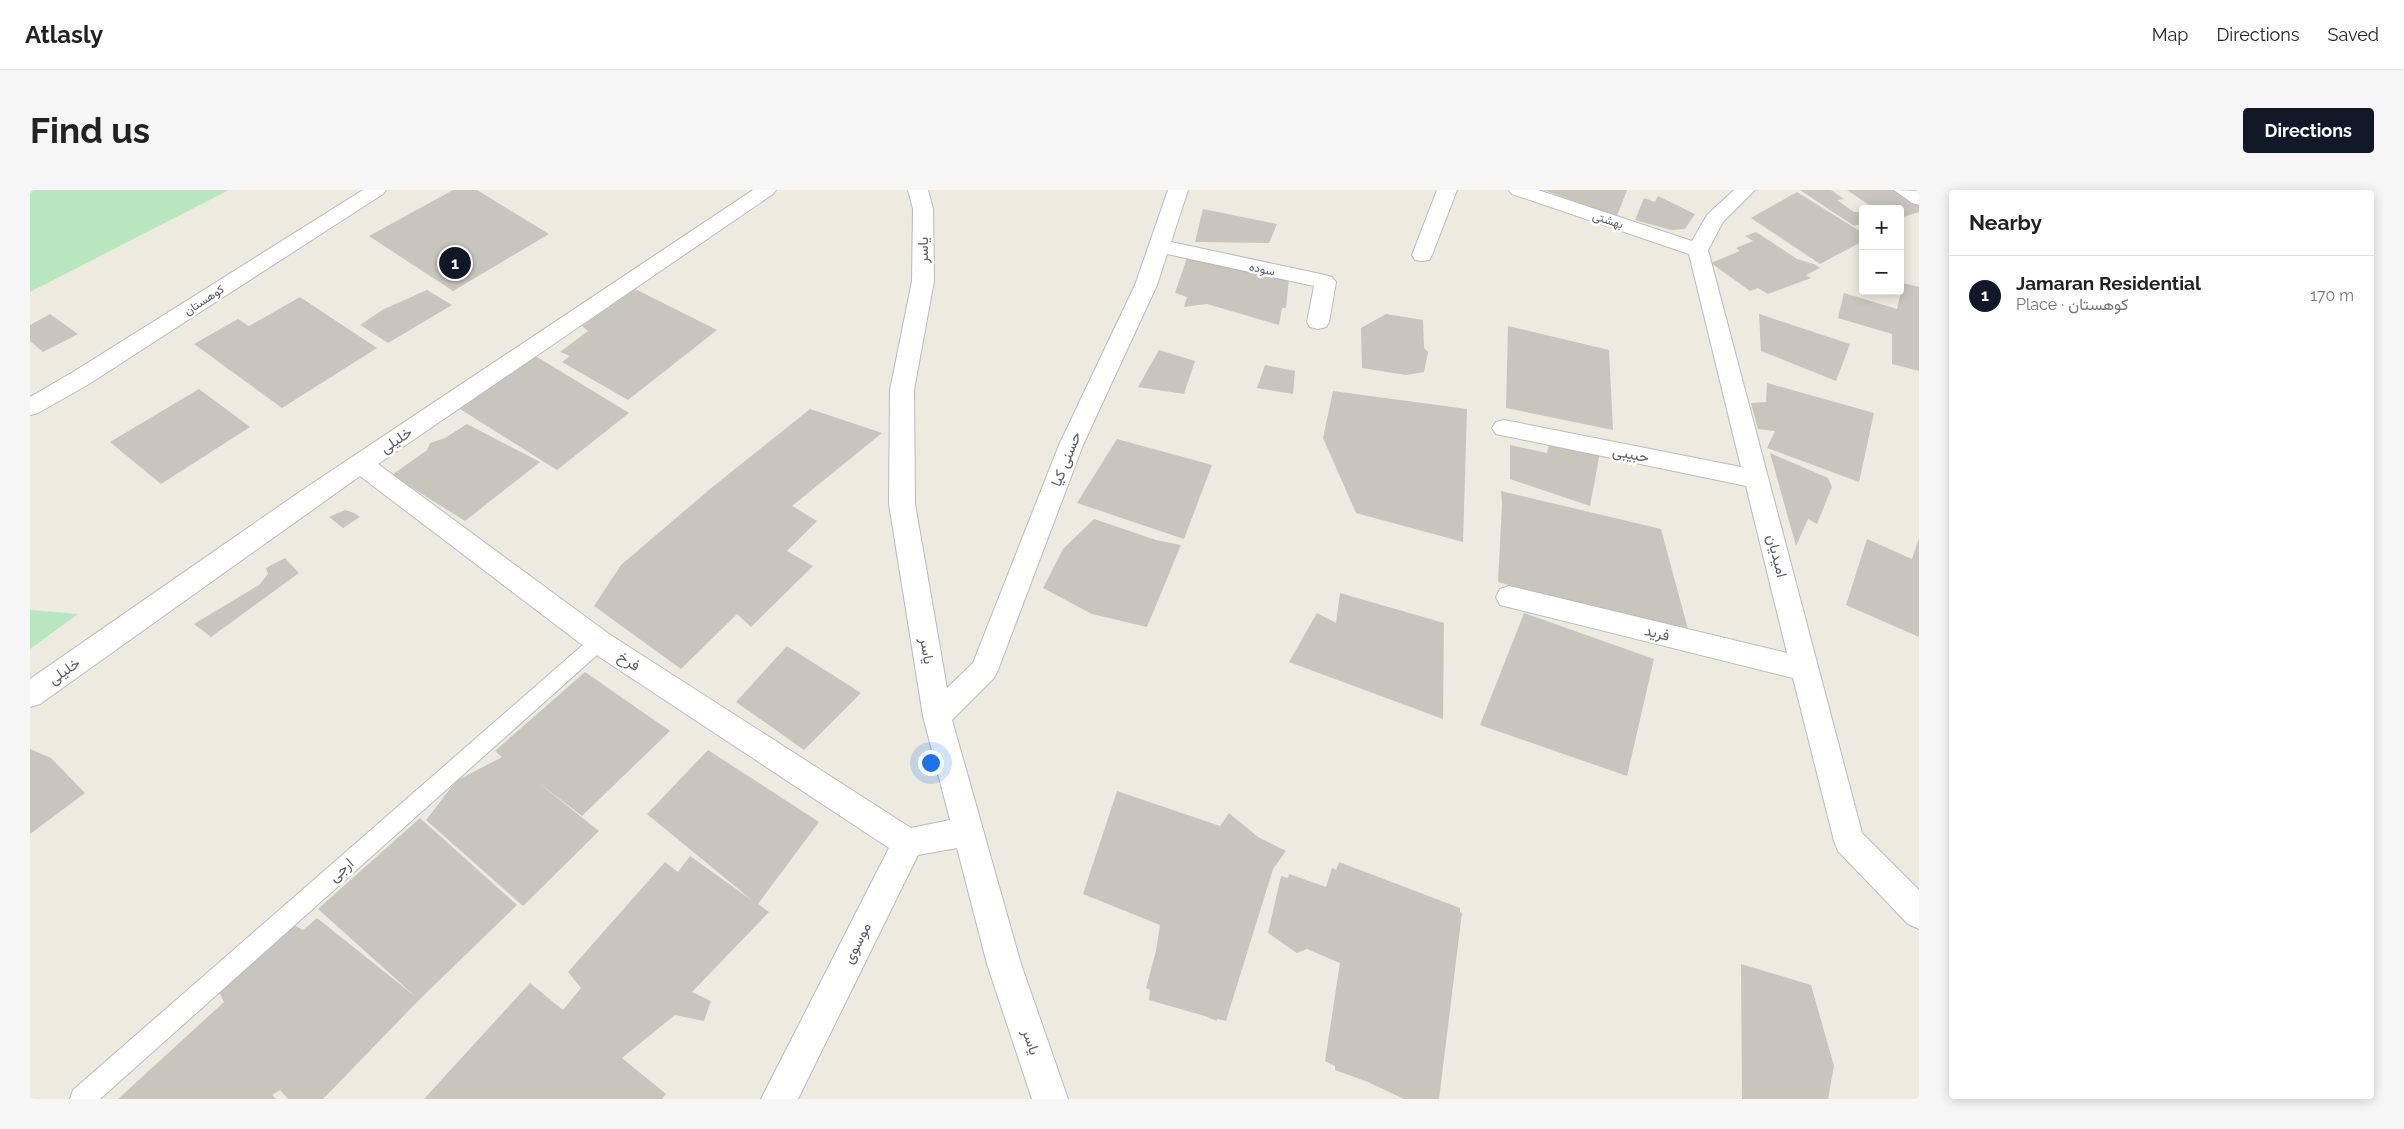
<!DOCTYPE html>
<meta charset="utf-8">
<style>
:root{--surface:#fff;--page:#f6f6f6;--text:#222;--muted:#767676;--line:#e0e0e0;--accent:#111827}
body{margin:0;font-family:Raleway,Vazirmatn,sans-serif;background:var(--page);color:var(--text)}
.controls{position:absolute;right:15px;top:15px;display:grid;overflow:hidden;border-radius:5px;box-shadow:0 2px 12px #0003}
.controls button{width:45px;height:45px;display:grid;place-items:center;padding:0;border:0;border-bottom:1px solid var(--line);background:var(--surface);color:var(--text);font:25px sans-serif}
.you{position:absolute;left:900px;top:572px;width:18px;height:18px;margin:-12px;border:4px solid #fff;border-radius:50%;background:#1a73e8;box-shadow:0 0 0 8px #1a73e833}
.badge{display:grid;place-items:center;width:32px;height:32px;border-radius:50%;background:var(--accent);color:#fff;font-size:16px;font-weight:700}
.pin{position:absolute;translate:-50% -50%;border:2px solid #fff;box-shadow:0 1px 5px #0006}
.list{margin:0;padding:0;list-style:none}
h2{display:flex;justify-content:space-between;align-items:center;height:65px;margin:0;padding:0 20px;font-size:21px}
h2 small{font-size:16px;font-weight:400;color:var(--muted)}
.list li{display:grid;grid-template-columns:32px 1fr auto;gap:15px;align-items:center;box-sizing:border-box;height:80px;padding:0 20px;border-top:1px solid var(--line)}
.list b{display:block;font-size:19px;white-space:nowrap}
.list p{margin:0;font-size:16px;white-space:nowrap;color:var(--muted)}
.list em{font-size:16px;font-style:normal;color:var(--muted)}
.map{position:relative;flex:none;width:1889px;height:909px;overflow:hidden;border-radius:5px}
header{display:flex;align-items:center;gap:30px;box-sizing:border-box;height:70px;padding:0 25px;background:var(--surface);border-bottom:1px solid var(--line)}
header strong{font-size:24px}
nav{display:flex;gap:28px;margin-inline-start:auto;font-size:18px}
.intro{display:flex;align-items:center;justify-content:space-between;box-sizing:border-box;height:120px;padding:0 30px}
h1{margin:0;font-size:35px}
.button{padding:12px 22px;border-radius:5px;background:var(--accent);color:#fff;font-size:18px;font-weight:700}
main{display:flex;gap:30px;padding:0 30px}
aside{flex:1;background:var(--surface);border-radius:5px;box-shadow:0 2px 12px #0003}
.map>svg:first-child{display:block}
.green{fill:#b9e7bd}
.building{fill:#c8c5bd}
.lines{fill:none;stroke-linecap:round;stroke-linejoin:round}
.service-casing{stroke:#b8bac0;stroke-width:2}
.minor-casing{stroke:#b8bac0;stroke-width:2}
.service{fill:#fff;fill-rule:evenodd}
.minor{fill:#fff;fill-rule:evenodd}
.labels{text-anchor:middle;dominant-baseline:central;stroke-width:5;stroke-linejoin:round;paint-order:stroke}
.far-street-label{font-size:12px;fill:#595c62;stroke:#fff}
.street-label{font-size:15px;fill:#595c62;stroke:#fff}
</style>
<header>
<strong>Atlasly</strong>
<nav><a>Map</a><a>Directions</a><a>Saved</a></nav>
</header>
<div class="intro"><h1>Find us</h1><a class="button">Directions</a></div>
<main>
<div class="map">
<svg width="1889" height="909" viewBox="0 0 1889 909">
<rect width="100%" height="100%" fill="#edebdf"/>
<g class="green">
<path d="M0,0H199L0,102Z"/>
<path d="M0,420L48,424L0,459Z"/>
</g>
<g class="building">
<path d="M423,0H447L519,44L423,101L339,46Z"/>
<path d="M1513,0H1597L1587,26Z"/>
<path d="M1770,0H1801L1814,9L1807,10L1824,22H1833V33L1824,36Z"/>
<path d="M1817,0H1872L1889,11V22L1870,28V19H1845Z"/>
<path d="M1767,2L1833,43V51L1790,74L1721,28Z"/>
<path d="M1628,6L1665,24L1655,39L1641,40L1605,30L1614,8L1625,12Z"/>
<path d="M1173,19L1247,34L1239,53L1165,52Z"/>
<path d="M1726,42L1767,69L1784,74L1790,78L1776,85L1781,88L1738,104L1728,98L1720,101L1681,73L1710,61L1706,58L1723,51L1715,46Z"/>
<path d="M1160,59L1260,78L1256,118H1252L1249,135L1177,114L1154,117L1157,107L1145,103Z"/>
<path d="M1873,93L1889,97V181L1862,174V144L1808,128L1814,103L1867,119Z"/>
<path d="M605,99L687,140L598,210L532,172L540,166L530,162L558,141L552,136Z"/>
<path d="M397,100L422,115L358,153L330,135L354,119Z"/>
<path d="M270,107L347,158L252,218L164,154L208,129L219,136Z"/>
<path d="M20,124L48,144L13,162L0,151V135Z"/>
<path d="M1356,124L1393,130L1394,158L1398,162L1394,182L1376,185L1332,178L1331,138Z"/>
<path d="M1729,124L1820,154L1806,191L1731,161Z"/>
<path d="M1478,136L1579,160L1583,240L1476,218Z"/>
<path d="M1129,160L1165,171L1154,204L1108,197Z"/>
<path d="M504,165L599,223L527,280L430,219Z"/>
<path d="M1235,175L1265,181L1263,204L1227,198Z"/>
<path d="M1737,193L1844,223L1829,292L1737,258L1745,241L1728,239L1721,213L1736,212Z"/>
<path d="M169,199L220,237L131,294L80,252Z"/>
<path d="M1303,201L1437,219L1433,352L1326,323L1293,248Z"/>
<path d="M780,219L852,243L762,316L787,331L757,361L783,376L721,437L707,424L651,479L564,416L591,375L680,299Z"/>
<path d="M437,234L510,272L435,331L362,285L397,260L400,253L415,248Z"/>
<path d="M1087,249L1182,275L1154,349L1047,313Z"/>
<path d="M1519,254L1570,263L1560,316L1480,289V255L1517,263Z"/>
<path d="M1740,263L1798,288L1802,297L1787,334L1778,329L1766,356Z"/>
<path d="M1471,301L1631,339L1659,443L1468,392L1472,314Z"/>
<path d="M315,320L324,323L330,327L313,338L299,327Z"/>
<path d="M1064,329L1126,350L1151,355L1117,437L1062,424L1013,398L1033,359Z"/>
<path d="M1889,348V447L1816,415L1837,349L1882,369Z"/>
<path d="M255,368L269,383L181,447L164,434L229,395L238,384L236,378Z"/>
<path d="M1310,403L1414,433L1413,529L1259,472L1287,423L1306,433Z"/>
<path d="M1494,423L1624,469L1597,586L1450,535Z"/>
<path d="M757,456L831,503L774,560L706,512Z"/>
<path d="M555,482L640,541L552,626L505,590L569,641L493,716L396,630L426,591L472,567L465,561Z"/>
<path d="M0,559L21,568L55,603L0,644Z"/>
<path d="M678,560L789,632L728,714L739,722L662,802L681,811L674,831L645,825L592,868L636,904L632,909H394L500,793L533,820L551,798L538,782L635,672L648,682L660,666L723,711L617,624Z"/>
<path d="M1087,601L1190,636L1199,623L1228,647L1256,661L1243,679L1196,831L1187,829V831L1175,826L1119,810L1120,800L1116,798L1126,761L1130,735L1053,704Z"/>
<path d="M390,628L487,715L389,810L293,909H258L250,900L242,905L246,909H88L194,812L189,802L264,735L273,740L287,728L386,807L288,719Z"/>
<path d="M1309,672L1430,718V722L1432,723L1409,909H1374L1338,892L1305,880V876L1295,871L1310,773L1277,759L1267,763L1238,743L1251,686L1258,688L1259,684L1296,697L1302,678L1306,680Z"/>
<path d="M1711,774L1781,795L1804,876L1798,909H1712Z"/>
</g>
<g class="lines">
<g class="service-casing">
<path id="service" d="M569,444L576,447L578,452L576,457L70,909H40L43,900L562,447Z"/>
</g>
<g class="minor-casing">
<g id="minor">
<path d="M333,0H356L353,4L59,194L8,223L0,225V207L43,182Z"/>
<path d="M723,0H746L743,4L348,274L579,444L881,638L920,630L893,526L859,314L860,200L882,91L883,19L878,0H898L903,19L904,91L884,200L885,314L917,498L943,473L1029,255L1105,95L1138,0H1158L1141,52L1295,85L1302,87L1306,92L1299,132L1296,137L1288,139L1280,137L1277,132L1284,96L1137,64L1127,95L1053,255L968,480L964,488L922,530L991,774L1038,909H1002L957,774L927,658L888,665L768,909H731L859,658L559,460L330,286L10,514L0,517V489L271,301Z"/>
<path d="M1407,0H1427L1402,65L1399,70L1392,71L1385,70L1382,65Z"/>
<path d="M1479,0H1508L1662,51L1677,25L1704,0H1725L1693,32L1678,60L1832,643L1889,700V739L1878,734L1808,661L1804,651L1763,488L1470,415L1466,407L1470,399L1479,396L1757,463L1716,296L1466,244L1462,238L1466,232L1474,230L1711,277L1659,64L1482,4Z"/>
<path d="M1864,0L1889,1V15L1882,13Z"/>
</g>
</g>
<use href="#service" class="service"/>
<use href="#minor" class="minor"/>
</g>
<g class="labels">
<g class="far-street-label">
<text transform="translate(1578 30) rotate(18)">بهشتی</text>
<text transform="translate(1232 79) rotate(12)">سوده</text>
<text transform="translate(174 110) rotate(-33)">کوهستان</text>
</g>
<g class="street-label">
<text transform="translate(893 60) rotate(-90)">یاسر</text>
<text transform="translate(366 250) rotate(-34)">خلیلی</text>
<text transform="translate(1601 264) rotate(11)">حبیبی</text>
<text transform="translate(1036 269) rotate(-68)">حسنی کیا</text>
<text transform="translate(1747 366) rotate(76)">امیدیان</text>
<text transform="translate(1627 443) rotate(14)">فرید</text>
<text transform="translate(897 461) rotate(81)">یاسر</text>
<text transform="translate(599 471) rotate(33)">فرخ</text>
<text transform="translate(34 481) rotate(-35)">خلیلی</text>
<text transform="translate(311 680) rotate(-42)">ارجی</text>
<text transform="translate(827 753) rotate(-63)">موسوی</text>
<text transform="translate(1001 852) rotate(71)">یاسر</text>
</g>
</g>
</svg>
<div class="controls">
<button>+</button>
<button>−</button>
</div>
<div class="you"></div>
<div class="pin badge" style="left:425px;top:73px">1</div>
</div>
<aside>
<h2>Nearby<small></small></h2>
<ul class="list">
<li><span class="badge">1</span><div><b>Jamaran Residential</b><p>Place · کوهستان</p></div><em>170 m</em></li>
</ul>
</aside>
</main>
